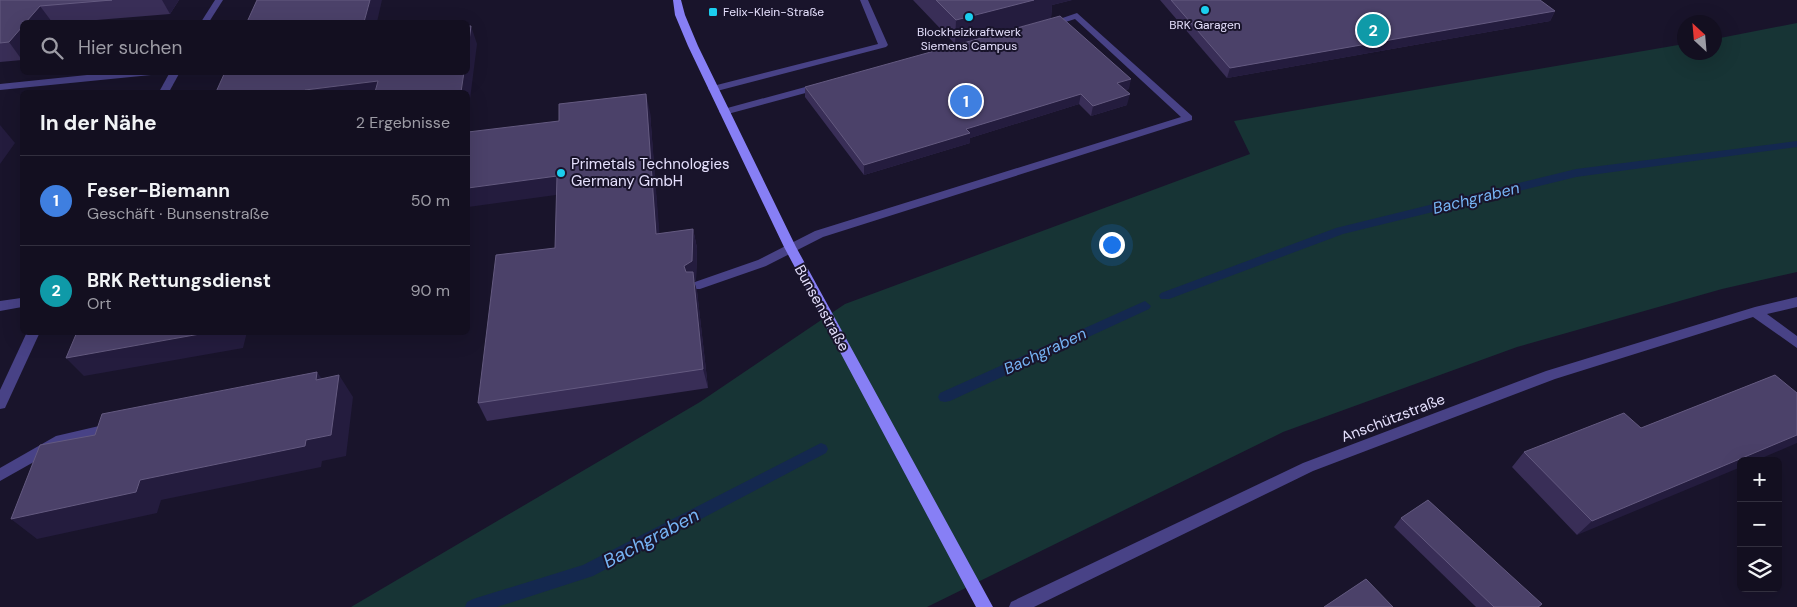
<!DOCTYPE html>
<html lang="de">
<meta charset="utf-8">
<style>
:root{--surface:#130f20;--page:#201d2d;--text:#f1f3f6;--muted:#9d9ca5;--line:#322f3e;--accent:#d93025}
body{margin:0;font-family:"DM Sans",sans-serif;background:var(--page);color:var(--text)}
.controls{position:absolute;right:15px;bottom:15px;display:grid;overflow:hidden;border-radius:8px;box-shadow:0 5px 20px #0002}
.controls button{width:45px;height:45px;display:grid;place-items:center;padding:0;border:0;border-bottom:1px solid var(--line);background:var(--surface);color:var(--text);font:25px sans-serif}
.compass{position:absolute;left:1677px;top:15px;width:45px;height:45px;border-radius:50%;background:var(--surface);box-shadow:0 5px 20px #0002;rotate:334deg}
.you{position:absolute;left:1111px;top:244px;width:18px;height:18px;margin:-12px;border:4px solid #fff;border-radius:50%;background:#1a73e8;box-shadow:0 0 0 8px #1a73e833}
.badge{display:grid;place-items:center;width:32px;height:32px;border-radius:50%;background:var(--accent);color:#fff;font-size:16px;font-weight:700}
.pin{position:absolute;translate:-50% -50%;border:2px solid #fff;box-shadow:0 1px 5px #0006}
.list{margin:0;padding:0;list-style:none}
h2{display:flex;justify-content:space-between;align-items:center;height:65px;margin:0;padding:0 20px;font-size:21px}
h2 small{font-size:16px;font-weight:400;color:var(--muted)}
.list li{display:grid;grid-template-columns:32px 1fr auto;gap:15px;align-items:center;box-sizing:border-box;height:90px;padding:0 20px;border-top:1px solid var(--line)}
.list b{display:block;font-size:19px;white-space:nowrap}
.list p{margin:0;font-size:16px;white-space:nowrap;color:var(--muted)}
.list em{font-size:16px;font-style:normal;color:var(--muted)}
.icon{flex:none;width:28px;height:28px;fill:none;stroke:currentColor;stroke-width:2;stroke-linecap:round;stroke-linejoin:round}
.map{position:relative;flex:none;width:1797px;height:607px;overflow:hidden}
.search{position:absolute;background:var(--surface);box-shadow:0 5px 20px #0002;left:20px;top:20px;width:450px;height:55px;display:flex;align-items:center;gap:12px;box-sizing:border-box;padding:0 18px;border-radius:8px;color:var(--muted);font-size:19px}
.panel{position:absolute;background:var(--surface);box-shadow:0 5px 20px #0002;left:20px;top:90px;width:450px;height:245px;border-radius:8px}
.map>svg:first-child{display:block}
.green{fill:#173435}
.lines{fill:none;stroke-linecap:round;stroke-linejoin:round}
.stream{fill:#14284f;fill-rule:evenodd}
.lane{fill:#484286;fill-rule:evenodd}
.street{fill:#484286;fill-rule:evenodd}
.secondary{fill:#877ff5;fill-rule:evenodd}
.wall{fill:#392e57}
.shaded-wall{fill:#241c3e}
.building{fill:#4b4169;stroke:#645a80}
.poi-dot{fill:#1bceee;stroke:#19142b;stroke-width:2}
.labels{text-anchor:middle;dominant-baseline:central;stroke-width:4;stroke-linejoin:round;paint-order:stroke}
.far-poi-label{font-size:12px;fill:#e5e0fd;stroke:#19142b}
.poi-label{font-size:15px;fill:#e5e0fd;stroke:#19142b;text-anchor:start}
.street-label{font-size:15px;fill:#e5e0fd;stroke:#19142b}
.water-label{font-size:16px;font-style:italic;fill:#76b4f5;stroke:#19142b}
.near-water-label{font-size:19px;font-style:italic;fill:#76b4f5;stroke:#19142b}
</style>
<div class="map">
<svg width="1797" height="607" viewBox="0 0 1797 607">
<rect width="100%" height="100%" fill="#19142b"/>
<path class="green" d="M1797,23V272L1722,289L1517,347L1283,432L927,607H351L700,402L845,304L1250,154L1234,121L1684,44V52H1714L1715,39Z"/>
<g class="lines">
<g class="stream">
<path d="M1797,141V147L1576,177L1343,234L1169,299H1161L1159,296L1161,293L1336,228L1576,169Z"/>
<path d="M1145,301L1151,306L1149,309L950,401L945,402L940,401L938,397L940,393Z"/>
<path d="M821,443L826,445L828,449L826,453L593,576L497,607H465L467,602L473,599L583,565Z"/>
</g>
<g class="lane">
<path d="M860,0H868L888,45L886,47L713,92L708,89L709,87L878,44Z"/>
<path d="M1077,13L1192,116V120L823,237L766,266L700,289H692L690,286L692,283L758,260L815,231L1181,117L1075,19L1050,27L1045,24Z"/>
<path d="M116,72H156L151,75L0,90V84Z"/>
<path d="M820,83L824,84V88L724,115L719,112L720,110Z"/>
<path d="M21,298L22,307L0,311V301Z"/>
<path d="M112,423L117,425L119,429L117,433L64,445L0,481V468L56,436Z"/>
</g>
<g class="street">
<path d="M215,0H223L209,22H201Z"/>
<path d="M170,72H180L169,92H159Z"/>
<path d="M1797,297V307L1767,314L1797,336V348L1753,317L1555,379L1313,471L1034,607H1009L1011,602L1303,463L1546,371L1755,307Z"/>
<path d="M27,332H40L5,408L0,409V390Z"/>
</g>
<path class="secondary" d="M673,0H681L685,15L698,46L796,247L993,607H976L784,247L688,46L675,15Z"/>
</g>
<g class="wall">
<path d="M0,0H179L170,14L72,22H22V60L0,62Z"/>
<path d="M913,0H1072L1052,5L1051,18L955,44Z"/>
<path d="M1160,0H1540L1555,11L1550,21L1227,78Z"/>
<path d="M805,87L1129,89L1125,90L1127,105L1091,116L1079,104L970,138V143L864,175L805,97Z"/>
<path d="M650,112L659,234L693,229L697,248L696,280L694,281L697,291L708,388L487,421L478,403L555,248L557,195Z"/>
<path d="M1775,375L1577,535L1512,467L1524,452L1641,428Z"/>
<path d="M1401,518L1542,604L1539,607H1476L1394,527Z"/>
</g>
<g class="shaded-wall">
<path d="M162,0H179L170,14Z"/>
<path d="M370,0H382L377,22H364Z"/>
<path d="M1034,0H1072L1052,5L1051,18L955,44L956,20Z"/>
<path d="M40,6L52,22H26Z"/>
<path d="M1555,11L1550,21L1227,78L1230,68Z"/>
<path d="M471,26L477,44L468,115V92H461L464,72H468V48Z"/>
<path d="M22,27V60L9,42Z"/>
<path d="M1131,79L1129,89L1115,93L1117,83Z"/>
<path d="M378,81L383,92H304L305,90Z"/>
<path d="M646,94L650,112L661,253L656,234Z"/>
<path d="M1081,94L1079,104L970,138V143L864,175V165L966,129Z"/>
<path d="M1130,94L1127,105L1091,116L1093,106Z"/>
<path d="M0,125L15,143L0,164Z"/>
<path d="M557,176L563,194L468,207V188Z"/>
<path d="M693,229L697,248L696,280L694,281L697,291L708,388L703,369L684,266Z"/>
<path d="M211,332H247L243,348L84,376L66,358Z"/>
<path d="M317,372L332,393L316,380Z"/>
<path d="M339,375L353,397L346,456L322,461L321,467L161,500L157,513L37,539L11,519L140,480L306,440Z"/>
<path d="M1797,435V443L1755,461H1741V467L1577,535L1592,521Z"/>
</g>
<g class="building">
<path d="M0,0H112L40,6L26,22H22V27L9,42L0,43Z"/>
<path d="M257,0H370L364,22H247Z"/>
<path d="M936,0H1034L956,20Z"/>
<path d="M1171,0H1540L1555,11L1230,68Z"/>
<path d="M1060,16L1131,79L1117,83L1130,94L1093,106L1081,94L966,129L970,133L864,165L805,87Z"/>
<path d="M468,26H471L468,48Z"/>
<path d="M225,72H464L461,92H375L378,81L305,90L304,92H216Z"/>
<path d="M646,94L656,234L693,229L692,261L684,266L686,272H693L703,369L478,403L496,255L555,248L557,176L468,188V132L559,121V104Z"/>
<path d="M77,332H211L66,358Z"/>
<path d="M317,372L316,380L339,375L331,435L306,440L305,446L140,480L136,492L11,519L40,445L95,435L102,414Z"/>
<path d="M1775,375L1797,393V435L1592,521L1524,452L1624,413L1641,428Z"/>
<path d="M1428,500L1542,604L1538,607H1494L1401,518Z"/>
<path d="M1366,579L1393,607H1324Z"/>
</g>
<g class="poi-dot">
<circle cx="1205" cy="10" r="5"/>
<rect x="708" y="7" width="10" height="10" rx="2.5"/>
<circle cx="969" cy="17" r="5"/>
<circle cx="561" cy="173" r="5"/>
</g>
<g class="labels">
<g class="far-poi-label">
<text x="723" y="12" text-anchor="start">Felix-Klein-Straße</text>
<text x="1205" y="25">BRK Garagen</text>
<text x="969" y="32">Blockheizkraftwerk<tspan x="969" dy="14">Siemens Campus</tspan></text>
</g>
<g class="poi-label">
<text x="571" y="164">Primetals Technologies<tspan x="571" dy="17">Germany GmbH</tspan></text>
</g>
<g class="street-label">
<text transform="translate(822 308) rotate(61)">Bunsenstraße</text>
<text transform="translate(1393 418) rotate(-21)">Anschützstraße</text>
</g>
<g class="water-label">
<text transform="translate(1476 198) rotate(-14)">Bachgraben</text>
<text transform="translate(1045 351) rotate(-25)">Bachgraben</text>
</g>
<g class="near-water-label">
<text transform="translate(651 538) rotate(-28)">Bachgraben</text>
</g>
</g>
</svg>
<div class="controls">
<button>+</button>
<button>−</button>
<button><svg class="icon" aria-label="layers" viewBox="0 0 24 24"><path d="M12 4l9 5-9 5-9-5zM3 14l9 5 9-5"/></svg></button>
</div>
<svg class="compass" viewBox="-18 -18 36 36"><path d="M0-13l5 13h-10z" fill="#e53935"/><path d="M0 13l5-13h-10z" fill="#9d9ca5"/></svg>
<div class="you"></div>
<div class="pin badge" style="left:966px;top:101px;background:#3f7fe0">1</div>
<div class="pin badge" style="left:1373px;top:30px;background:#0f9aa8">2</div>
<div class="search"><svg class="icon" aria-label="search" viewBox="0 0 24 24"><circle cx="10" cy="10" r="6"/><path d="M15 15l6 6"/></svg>Hier suchen</div>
<section class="panel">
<h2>In der Nähe<small>2 Ergebnisse</small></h2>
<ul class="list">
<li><span class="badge" style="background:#3f7fe0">1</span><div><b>Feser-Biemann</b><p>Geschäft · Bunsenstraße</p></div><em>50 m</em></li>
<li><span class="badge" style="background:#0f9aa8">2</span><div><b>BRK Rettungsdienst</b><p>Ort</p></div><em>90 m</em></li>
</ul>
</section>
</div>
